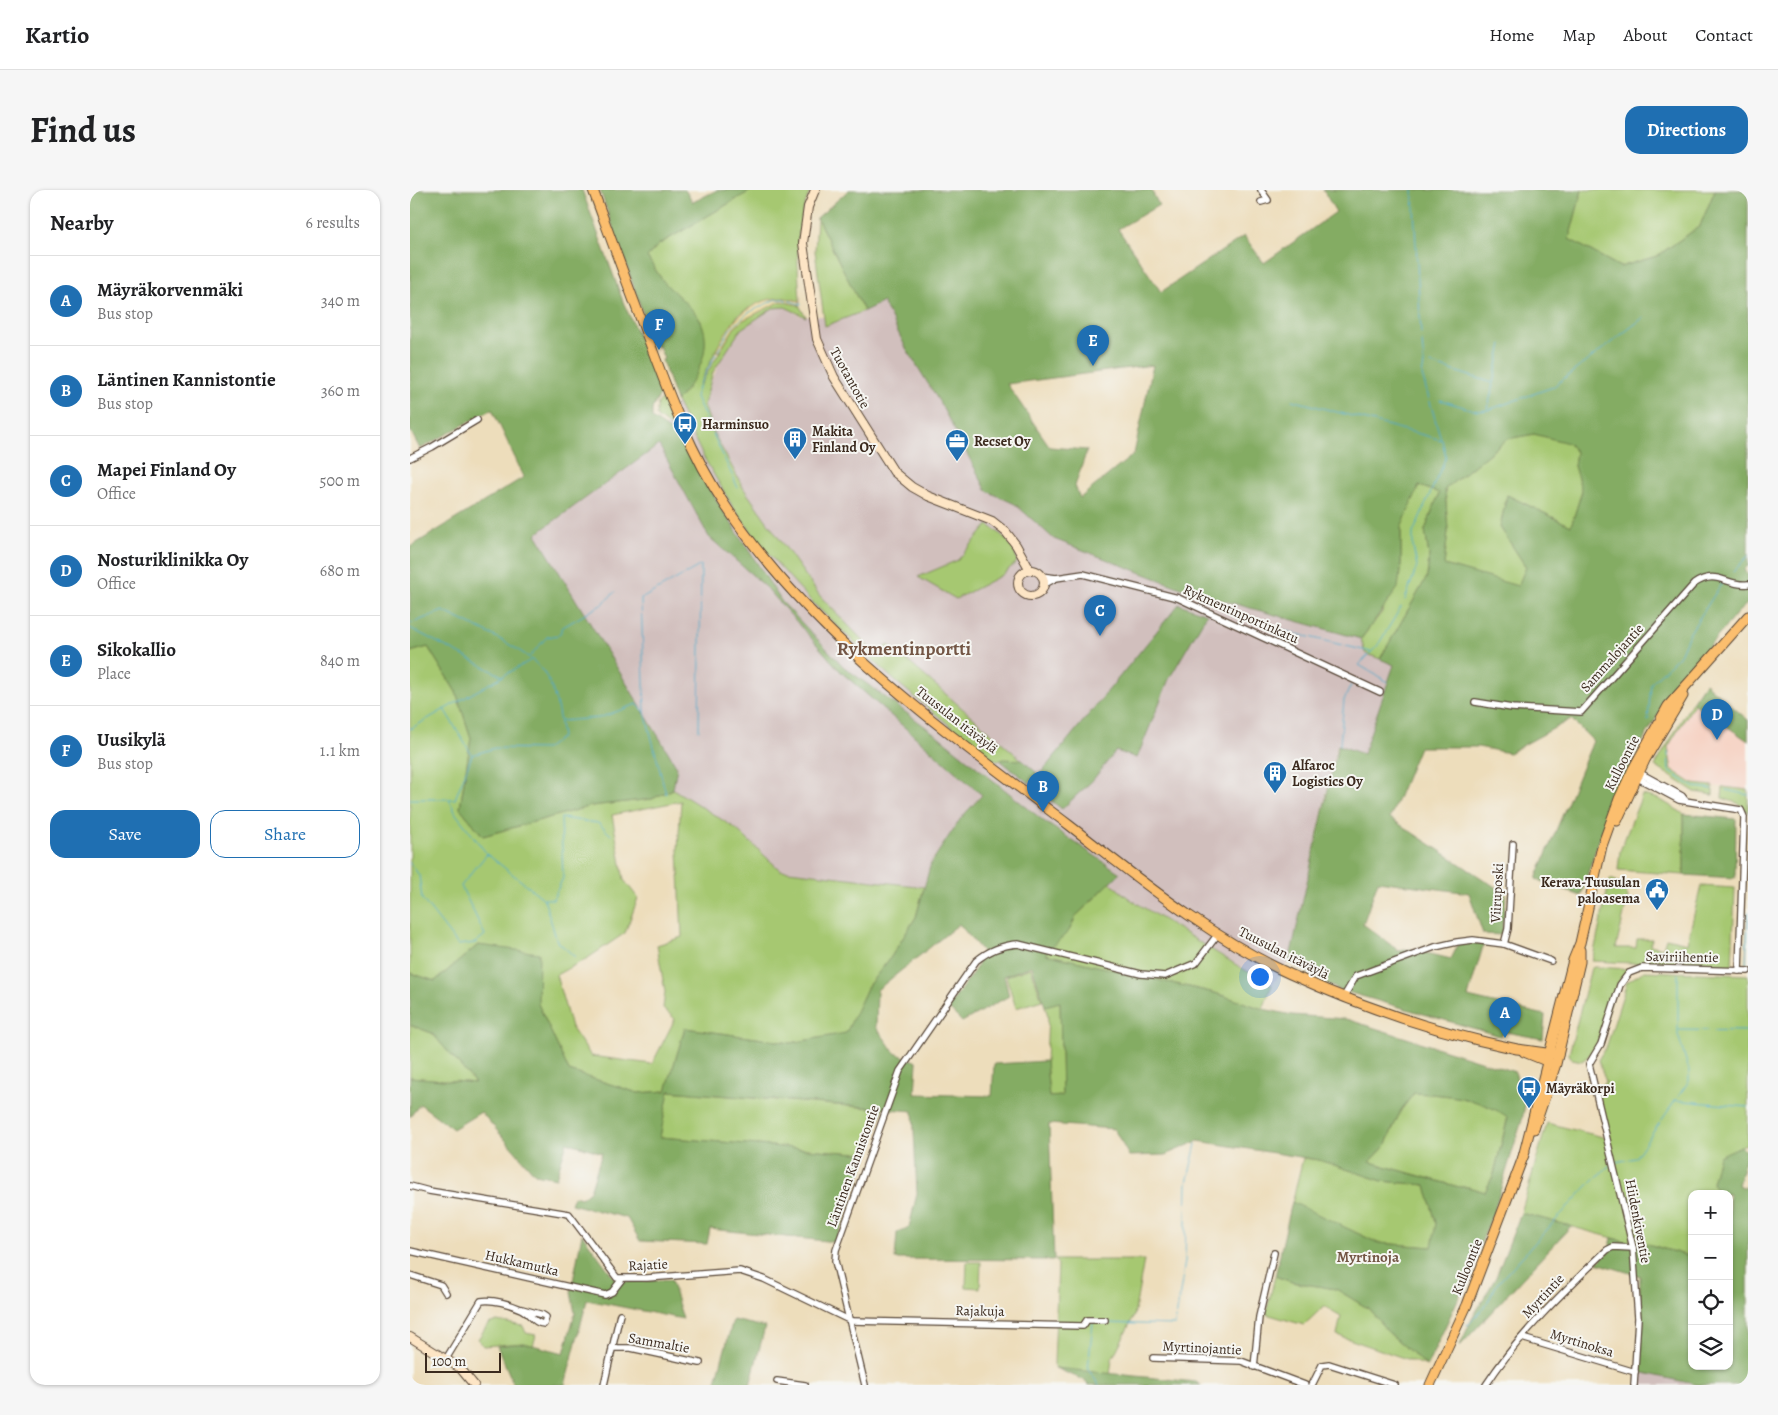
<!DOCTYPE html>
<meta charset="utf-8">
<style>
:root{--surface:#fff;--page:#f6f6f6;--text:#202124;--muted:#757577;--line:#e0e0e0;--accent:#1f6fb2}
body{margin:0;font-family:Alegreya,serif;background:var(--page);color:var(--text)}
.controls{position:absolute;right:15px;bottom:15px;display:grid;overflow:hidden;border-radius:10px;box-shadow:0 1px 4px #0004}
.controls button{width:45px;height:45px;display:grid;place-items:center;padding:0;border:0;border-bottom:1px solid var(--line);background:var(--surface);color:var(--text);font:25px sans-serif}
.scale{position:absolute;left:15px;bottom:12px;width:76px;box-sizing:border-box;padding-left:5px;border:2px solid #3b2a1e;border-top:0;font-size:14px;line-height:18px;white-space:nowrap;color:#3b2a1e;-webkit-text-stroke:4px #f6f6f2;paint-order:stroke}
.you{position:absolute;left:849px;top:786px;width:18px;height:18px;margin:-12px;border:4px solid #fff;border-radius:50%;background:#1a73e8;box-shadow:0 0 0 8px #1a73e833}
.badge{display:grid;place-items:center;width:32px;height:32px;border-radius:50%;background:var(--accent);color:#fff;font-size:16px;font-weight:700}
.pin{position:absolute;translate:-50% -41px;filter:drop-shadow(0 1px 2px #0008)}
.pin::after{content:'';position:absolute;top:26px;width:18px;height:15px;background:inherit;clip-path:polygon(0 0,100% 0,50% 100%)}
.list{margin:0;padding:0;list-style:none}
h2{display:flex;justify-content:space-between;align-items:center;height:65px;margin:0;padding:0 20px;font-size:21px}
h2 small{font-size:16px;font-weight:400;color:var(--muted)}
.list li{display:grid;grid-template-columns:32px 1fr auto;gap:15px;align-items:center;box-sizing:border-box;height:90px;padding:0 20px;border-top:1px solid var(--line)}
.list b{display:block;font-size:19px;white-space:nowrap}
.list p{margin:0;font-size:16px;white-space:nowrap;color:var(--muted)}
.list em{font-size:16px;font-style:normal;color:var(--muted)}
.actions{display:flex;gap:10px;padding:15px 20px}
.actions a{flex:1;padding:11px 0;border:1px solid var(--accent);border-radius:15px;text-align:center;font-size:18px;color:var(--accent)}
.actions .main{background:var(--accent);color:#fff}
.icon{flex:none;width:28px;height:28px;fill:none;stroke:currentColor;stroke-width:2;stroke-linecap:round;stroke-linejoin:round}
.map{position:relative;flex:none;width:1338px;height:1195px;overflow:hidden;border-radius:15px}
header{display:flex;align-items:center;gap:30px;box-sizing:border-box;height:70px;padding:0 25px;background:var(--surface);border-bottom:1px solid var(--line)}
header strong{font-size:24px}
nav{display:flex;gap:28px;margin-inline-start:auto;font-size:18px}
.intro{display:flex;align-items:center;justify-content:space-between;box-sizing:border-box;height:120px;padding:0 30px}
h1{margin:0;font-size:35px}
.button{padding:12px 22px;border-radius:15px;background:var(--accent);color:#fff;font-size:18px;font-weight:700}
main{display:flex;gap:30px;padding:0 30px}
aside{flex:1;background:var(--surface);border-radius:15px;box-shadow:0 1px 4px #0004}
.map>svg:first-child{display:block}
.built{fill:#f6d2c3}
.industrial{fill:#d1bfbd}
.green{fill:#a6c871;stroke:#707948;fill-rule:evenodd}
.forest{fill:#84ac63;stroke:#606b40;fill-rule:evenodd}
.sand{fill:#eeda9e;stroke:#94825e}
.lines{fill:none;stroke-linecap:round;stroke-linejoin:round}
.stream{stroke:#4baaca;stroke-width:1}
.street-casing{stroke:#564536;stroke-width:8}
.secondary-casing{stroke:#564536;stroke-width:10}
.primary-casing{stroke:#564536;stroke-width:11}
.street{stroke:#fff;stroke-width:5.5}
.secondary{stroke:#fde5c5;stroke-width:8}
.primary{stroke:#fbbe6e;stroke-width:9}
.labels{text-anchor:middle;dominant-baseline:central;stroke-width:4;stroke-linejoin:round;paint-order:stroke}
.street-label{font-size:14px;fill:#3b2a1e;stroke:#f6f6f2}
.poi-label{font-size:14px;font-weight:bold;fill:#3b2a1e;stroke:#f6f6f2;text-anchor:start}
.neighbourhood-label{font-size:15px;font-weight:bold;fill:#735645;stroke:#f6f6f2}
.district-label{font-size:19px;font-weight:bold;fill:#735645;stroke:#f6f6f2}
</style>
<header>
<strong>Kartio</strong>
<nav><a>Home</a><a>Map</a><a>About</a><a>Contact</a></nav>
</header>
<div class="intro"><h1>Find us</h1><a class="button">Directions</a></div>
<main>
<aside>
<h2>Nearby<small>6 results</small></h2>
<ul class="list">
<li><span class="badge">A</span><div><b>Mäyräkorvenmäki</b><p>Bus stop</p></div><em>340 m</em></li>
<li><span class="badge">B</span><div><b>Läntinen Kannistontie</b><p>Bus stop</p></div><em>360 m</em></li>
<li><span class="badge">C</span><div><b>Mapei Finland Oy</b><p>Office</p></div><em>500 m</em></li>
<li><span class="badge">D</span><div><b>Nosturiklinikka Oy</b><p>Office</p></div><em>680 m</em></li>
<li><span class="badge">E</span><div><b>Sikokallio</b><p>Place</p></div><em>840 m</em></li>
<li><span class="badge">F</span><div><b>Uusikylä</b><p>Bus stop</p></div><em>1.1 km</em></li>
</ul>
<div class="actions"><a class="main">Save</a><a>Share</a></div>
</aside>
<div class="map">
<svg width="1338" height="1195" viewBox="0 0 1338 1195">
<rect width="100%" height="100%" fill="#f6f6f2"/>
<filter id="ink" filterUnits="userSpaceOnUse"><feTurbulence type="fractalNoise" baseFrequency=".02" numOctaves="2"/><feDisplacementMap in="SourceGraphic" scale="10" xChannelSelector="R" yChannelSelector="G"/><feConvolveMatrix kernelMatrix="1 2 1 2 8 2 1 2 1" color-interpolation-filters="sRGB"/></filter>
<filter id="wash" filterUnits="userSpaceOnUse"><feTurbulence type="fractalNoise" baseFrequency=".0096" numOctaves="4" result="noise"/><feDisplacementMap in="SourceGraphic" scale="20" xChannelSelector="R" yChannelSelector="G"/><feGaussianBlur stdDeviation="1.12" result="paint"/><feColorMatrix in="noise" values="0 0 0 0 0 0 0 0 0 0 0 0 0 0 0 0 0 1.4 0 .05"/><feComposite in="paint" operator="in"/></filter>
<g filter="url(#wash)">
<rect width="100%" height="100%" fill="#edddbb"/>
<path class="built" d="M1284,514L1338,551V600L1283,594L1262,580L1258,557Z"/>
<g class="industrial">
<path d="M473,112L496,158L530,213L577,301L605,314L644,349L776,400L951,449L955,463L984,475L953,564L927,555L879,772L862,795L833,779L720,709L699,692L710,683L635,632L584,591L551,628L521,672L514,697L370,680L325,638L263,599L267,577L126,344L249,255L266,211L297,199L316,160L331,139L343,129L363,118L375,117L391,126H413L415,136Z"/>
<path d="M1229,1182L1289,1195H1228Z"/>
</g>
<g class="green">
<path d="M342,0H401C383,35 388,73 390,111L374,108L339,118L328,125L307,158L289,195H290L324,138L333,130L371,111L389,115L396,127L375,117L363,118L331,139L303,182L294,215L303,242L334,299L410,406L465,463L479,455L612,570H582L483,489L403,413L354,359L323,317L293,266L266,211L277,199L291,131L253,91L237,67L248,55Z"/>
<path d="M1172,0H1305L1290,36L1247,66L1210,77L1159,49Z"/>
<path d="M407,28L454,121L415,136L405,61Z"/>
<path d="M255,205L271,244H270L246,226L248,213Z"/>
<path d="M1124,244L1158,252L1166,262L1164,276L1172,301L1161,336L1097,305L1090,337L1116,377L1108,397L1034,375L1038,341L1035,299L1097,249Z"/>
<path d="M1009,295L1030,303L1015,340L1019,366L1017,387L970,469L955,463L951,449L972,422L991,375V338Z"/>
<path d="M578,335C592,344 605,355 607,372L592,385L546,409L508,387L548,370Z"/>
<path d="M18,457L46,502L61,548L50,618L73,646L181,616L242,609L263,599L325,638L370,680L514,697L506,727L481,767L458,796L437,843L381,853L275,838L256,901L228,903L159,881L128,814L68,755L25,791L0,783V462ZM271,611L268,660L272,747L247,755L255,802L253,818L265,829L242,874L181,866L161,837L146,785L178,768L215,743L228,708L214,690L202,625Z"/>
<path d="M1282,512L1284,514L1258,557L1262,580L1283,594L1303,596V605L1285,602L1245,576Z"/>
<path d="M1313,597L1338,600V623L1330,614L1312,608Z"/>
<path d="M1232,605L1249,609L1274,624V685L1208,680L1210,661Z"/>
<path d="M1200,689L1212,694L1218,707L1206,758H1226L1227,749H1242L1240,755L1253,758L1256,748L1277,753L1291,696L1325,698L1322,778L1182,771Z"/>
<path d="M699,692L720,709L833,779L862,795L853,819L805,803L634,764L659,741L666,726L687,706Z"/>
<path d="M1185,777L1219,779C1191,804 1204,851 1172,871L1162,869L1159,864L1181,778Z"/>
<path d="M621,778L632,810L606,818L596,786Z"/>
<path d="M1234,781L1338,785V953L1309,967L1302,993L1309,1004H1282V1067L1231,1052H1223L1221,1048L1218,1052L1111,1023L1137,933L1197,948L1187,899L1196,892L1188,870L1197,855L1217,792Z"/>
<path d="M650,811L652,906L639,907L636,871L638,826L635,816Z"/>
<path d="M0,835L22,843L65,893L0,887Z"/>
<path d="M259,901L473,919L458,964L250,947Z"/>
<path d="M1004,903C1040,905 1066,907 1098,926L1084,984L1075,1002L1058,997H1049L960,972L975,956L991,920Z"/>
<path d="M893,968L909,970L972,991L1016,995L1026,1033L1023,1057L968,1053L882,1013Z"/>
<path d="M644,1070H734L724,1126L702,1169L700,1185L645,1178L644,1174L648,1074Z"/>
<path d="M557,1072H571L570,1098L556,1097Z"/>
<path d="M865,1086L882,1092L926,1099L959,1119L978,1142L1017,1176L927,1145L931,1126L914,1116L894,1135L856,1124Z"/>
<path d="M87,1131L113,1136L116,1143L126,1145L123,1156L114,1153L73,1156L68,1149L78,1134Z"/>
</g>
<g class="forest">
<path d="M0,0H172L214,114L253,199L242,219V228L270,247L275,257L277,256L307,311L372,412L434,477L528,546L635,632L710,683L666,726L659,741L635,764L805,803L853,819L882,825L936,829L1105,882L1115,915L1112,930L1084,1021L1049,1107L1017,1176L978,1142L959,1119L926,1099L882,1092L865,1086L882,1012L968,1053L1022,1057L1026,1033L1016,995L972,991L909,970L788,951L755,965L719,966L704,939L639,934L644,1070L485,1069L487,1043L499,1037L507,1004L503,921L259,901L250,947L458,964L426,1052L300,1039L297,1054L230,1051L217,1028L161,1014L164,1006L171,1008L180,1001L192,963L157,952L146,988L125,984L71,922L43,939L10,914L0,927V887L65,893L22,843L0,835V783L25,791L68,755L129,763L128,814L159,881L228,903L256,901L275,838L381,853L436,843L458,796L481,767L506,727L521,673L551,628L572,605L431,482L356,397L299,347L249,255L126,344L267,577L263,599L242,609L181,616L73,646L50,618L61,548L46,502L18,457L0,462V357L114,287L82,219L10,259L0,240ZM549,734L572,761L568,775L538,818L552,832L599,806L594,786L622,776L635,816L650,812L652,906L639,907L636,871L584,874L582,906L505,904L507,872L485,863L466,837L467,800ZM1004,903C1040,905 1066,907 1098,927L1084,984L1075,1002L1058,997H1049L960,972L975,956L991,920Z"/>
<path d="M190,0H275L283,12L307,0H342L248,55L237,67C243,75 248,85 254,92C264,103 285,119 291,132C304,159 285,192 266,211L252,170L254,169L249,156L247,157L241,146Z"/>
<path d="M439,0H741L749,15L708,39L751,102L834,46L854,73L926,22L913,0H1172L1159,49L1210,77L1247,66L1290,36L1305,0H1338V376L1334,380L1338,385V413L1327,423C1306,449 1284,473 1265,500C1221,561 1192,634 1171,706L1126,689L1183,551L1161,529L1099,563L1068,557H1009L980,628L1096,704L1092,745L1073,744L1059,703L968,691L953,734L989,761L1000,759L1041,769L1049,753H1074L1058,807L1135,825L1133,849L1096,842L1090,846L927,799L879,772L928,555L953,564L984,475L970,469L1017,387L1019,366L1015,340L1029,303L1009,296L991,338V375L988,398L951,449L776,400L644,349L605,314L577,301L530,213L496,158L473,112L454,121L407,28ZM743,175L724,264L670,308L665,296L677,260L640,257L597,194ZM1124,244L1158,253L1166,262L1164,276L1172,301L1161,336L1097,305L1090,337L1116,377L1108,396L1034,375L1038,341L1035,299L1097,249Z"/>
<path d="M769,414L797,424L759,489L727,568L706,561L682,591L652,619L621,595Z"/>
<path d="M1295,493L1338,530V551L1282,512Z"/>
<path d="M593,569L612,570L627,583L619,593L591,571Z"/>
<path d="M1274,624L1326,629L1325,688L1274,685Z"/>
<path d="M1331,956L1337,963L1328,995L1338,999V1195H1289L1229,1182L1230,1086L1187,1073L1199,1061L1202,1048L1218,1052H1230L1282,1067V1176H1319V1004H1309L1302,993L1309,966Z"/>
<path d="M1111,1023L1161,1036L1049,1157L1062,1129L1086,1087Z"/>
<path d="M172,1044L205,1089L214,1092L261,1090L273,1129L177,1110L155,1195H104L87,1156L114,1153L154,1163L165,1123L161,1102Z"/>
<path d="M323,1130L355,1137L340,1195H305Z"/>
<path d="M645,1178L786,1192L791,1195H678L674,1190Z"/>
</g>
<path class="sand" d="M374,108L390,111L389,115L371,111L333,130L324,138L309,162L306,161C319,132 340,108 374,108Z"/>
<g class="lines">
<g class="stream">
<path d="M1003,0L1011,144"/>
<path d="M1012,151L1014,174L1012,185L1031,249"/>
<path d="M308,161L320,139L338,123L364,110L372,109L391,114"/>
<path d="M306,164L288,197L286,207L328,298"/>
<path d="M1021,174L1083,193L1092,154"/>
<path d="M882,210L1032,250L1036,267L1003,343V357L1007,376L995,410"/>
<path d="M1030,210L1067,221L1078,220L1143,197L1233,128"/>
<path d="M1078,219L1083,194"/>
<path d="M1323,382L1338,366"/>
<path d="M0,434L33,421C60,435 116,458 133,481C146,500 149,525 152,547L136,559L85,558L62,565"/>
<path d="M0,438L92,486"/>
<path d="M862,438L961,462"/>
<path d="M120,466L137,447L149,445L153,437L191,415L205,402"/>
<path d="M978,492L949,475L968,455L991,417"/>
<path d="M150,531L189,528L227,514L235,522"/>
<path d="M1238,531L1241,493L1270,465L1279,444L1312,393"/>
<path d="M0,539L121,470"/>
<path d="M930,555L934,510L941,495"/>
<path d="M1258,562L1259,581L1283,597L1303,599"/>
<path d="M1316,600L1338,605"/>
<path d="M256,604L235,522L231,409L291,375L289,540"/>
<path d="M0,609H45L62,565L34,519"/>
<path d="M39,609L46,624L77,664L134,709L147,751L165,767"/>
<path d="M0,673L9,685L12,709L48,755L65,753L75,745L51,696L77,664"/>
<path d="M134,709H143L153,688L151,628L188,633L201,645"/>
<path d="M1336,774L1338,722"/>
<path d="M1269,840L1338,841"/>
<path d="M1264,910L1338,917"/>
<path d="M1206,972L1225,968L1279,891V880L1268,845V784"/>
<path d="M683,1132L678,1179L689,1195"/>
<path d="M694,1133L765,1135L775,1071L777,993L786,954"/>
<path d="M1056,1134L1058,1135L1076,1115L1087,1094L1178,995L1200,975"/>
</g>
</g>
</g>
<g filter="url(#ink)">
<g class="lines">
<g class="street-casing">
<g id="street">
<path d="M851,12L858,10L851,0"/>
<path d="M0,268L22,257L67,230"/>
<path d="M631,386L646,388"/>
<path d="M633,395L646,388L673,384L768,408L970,502"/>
<path d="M1065,512L1102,518L1171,522L1284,394C1307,378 1317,397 1338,394"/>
<path d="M1228,582L1272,606L1275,610"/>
<path d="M1224,586L1269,610L1331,620L1334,627L1329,781"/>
<path d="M1094,754L1098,739L1103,654"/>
<path d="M933,808L946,786L1025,757L1047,752L1063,750L1094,754L1141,771"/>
<path d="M0,996L19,1001L159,1024L207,1088H237L330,1081L354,1089L441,1131"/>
<path d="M0,1061L195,1105L202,1102L212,1089"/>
<path d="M0,1085L31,1095L36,1103"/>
<path d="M441,1131L673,1136L677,1130H695"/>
<path d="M1112,1148L1225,1182"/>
<path d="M202,1158H221L290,1173"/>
<path d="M743,1168L831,1171L895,1195"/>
<path d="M36,1169L71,1111C83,1109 100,1114 111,1119C120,1123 124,1134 134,1134L136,1127L133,1125L112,1119"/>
<path d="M844,1177L849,1127L864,1063"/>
<path d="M367,1191L395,1195"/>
<path d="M194,1195L210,1124"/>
<path d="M455,1195L425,1071L426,1060L490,881L566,771C578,761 592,755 608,754L731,784L755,786L786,773L808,744"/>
<path d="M902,1195L912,1175L919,1174L985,1195"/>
<path d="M1076,1195C1109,1144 1153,1102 1197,1060L1203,1057L1223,1058"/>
<path d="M1224,1195L1228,1128L1223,1058L1179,874L1191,854L1210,795L1219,783L1232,778L1338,781"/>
</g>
</g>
<g class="secondary-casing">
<g id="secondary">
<path d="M405,0L398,17L393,53L407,149L424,187L484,282L502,297L518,306L582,331L596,342L606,355L620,380"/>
<circle cx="621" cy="393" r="13"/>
<path d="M0,1147L50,1178L64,1195"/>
</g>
</g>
<g class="primary-casing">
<g id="primary">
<path d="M183,0C201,49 219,99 238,148C259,205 281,264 315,315C402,447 535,541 659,635C729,689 799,747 880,784C952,817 1029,843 1107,859C1121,861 1134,862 1148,865"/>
<path d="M1207,631L1235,570L1273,506"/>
<path d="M1114,862L1141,873"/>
<path d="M1124,939L1146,874L1170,772V760"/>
<path d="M1113,967L1163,770L1170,753L1192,656L1209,609L1223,579L1258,516L1338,426"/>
<path d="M1020,1195L1057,1115L1115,962"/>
</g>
</g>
<use href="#street" class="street"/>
<use href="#secondary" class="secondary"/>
<use href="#primary" class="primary"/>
</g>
</g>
<defs>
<g id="bus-pin" transform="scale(1.25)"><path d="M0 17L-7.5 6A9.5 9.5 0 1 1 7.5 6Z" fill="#1f6fb2" stroke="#f6f6f2"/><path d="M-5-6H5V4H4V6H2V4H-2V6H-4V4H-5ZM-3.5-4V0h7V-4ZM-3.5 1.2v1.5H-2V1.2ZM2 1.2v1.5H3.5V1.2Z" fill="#fff"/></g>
<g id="building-pin" transform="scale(1.25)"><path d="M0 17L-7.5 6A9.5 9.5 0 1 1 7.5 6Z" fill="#1f6fb2" stroke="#f6f6f2"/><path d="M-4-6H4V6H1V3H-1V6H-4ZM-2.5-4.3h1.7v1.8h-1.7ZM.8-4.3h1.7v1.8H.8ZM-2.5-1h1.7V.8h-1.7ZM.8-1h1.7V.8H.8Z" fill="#fff"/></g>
<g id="office-pin" transform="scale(1.25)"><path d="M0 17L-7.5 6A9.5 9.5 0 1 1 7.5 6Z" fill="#1f6fb2" stroke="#f6f6f2"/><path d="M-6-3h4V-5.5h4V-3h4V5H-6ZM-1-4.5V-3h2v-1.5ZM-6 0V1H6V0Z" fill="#fff"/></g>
<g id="civic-pin" transform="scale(1.25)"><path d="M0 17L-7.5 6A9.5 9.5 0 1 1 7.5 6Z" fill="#1f6fb2" stroke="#f6f6f2"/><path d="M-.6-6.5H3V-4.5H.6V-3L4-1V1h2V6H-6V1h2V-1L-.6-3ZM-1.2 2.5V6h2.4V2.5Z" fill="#fff"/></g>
</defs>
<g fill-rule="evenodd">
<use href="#bus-pin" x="275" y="234"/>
<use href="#building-pin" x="385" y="249"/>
<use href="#office-pin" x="547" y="251"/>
<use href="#building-pin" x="865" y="583"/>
<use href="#civic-pin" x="1247" y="700"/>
<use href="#bus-pin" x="1119" y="898"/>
</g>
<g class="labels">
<g class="street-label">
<text transform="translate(440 188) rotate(61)">Tuotantotie</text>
<text transform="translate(831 424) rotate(24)">Rykmentinportinkatu</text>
<text transform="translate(1202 468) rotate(-48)">Sammalojantie</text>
<text transform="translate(547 530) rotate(38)">Tuusulan itäväylä</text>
<text transform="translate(1212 573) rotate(-63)">Kulloontie</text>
<text transform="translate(1087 703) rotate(-87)">Viiruposki</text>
<text transform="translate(874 763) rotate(27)">Tuusulan itäväylä</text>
<text transform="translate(1272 767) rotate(1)">Saviriihentie</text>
<text transform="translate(443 976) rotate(-70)">Läntinen Kannistontie</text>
<text transform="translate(1228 1031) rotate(79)">Hiidenkiventie</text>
<text transform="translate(112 1073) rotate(13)">Hukkamutka</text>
<text transform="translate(238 1075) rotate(-3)">Rajatie</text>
<text transform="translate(1057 1077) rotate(-68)">Kulloontie</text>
<text transform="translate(1133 1106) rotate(-47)">Myrtintie</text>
<text transform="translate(570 1121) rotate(1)">Rajakuja</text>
<text transform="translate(249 1153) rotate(10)">Sammaltie</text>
<text transform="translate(1172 1153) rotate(17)">Myrtinoksa</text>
<text transform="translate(792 1158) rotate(3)">Myrtinojantie</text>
</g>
<g class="poi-label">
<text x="292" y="234">Harminsuo</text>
<text x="402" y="241">Makita<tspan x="402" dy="16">Finland Oy</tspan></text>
<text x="564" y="251">Recset Oy</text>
<text x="882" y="575">Alfaroc<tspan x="882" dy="16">Logistics Oy</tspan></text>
<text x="1230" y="692" text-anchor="end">Kerava-Tuusulan<tspan x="1230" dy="16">paloasema</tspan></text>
<text x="1136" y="898">Mäyräkorpi</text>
</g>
<g class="neighbourhood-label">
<text x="958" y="1067">Myrtinoja</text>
</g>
<g class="district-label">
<text x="494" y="459">Rykmentinportti</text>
</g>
</g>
</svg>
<div class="controls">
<button>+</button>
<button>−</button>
<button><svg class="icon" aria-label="locate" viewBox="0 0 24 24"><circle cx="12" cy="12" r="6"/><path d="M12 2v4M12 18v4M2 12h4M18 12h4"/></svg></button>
<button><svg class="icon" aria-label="layers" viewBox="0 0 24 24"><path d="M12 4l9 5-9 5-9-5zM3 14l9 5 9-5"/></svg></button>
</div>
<div class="scale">100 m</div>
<div class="you"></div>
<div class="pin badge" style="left:1095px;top:848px">A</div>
<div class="pin badge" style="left:633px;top:622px">B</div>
<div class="pin badge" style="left:690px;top:446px">C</div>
<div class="pin badge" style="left:1307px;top:550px">D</div>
<div class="pin badge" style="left:683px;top:176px">E</div>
<div class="pin badge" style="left:249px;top:160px">F</div>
</div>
</main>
